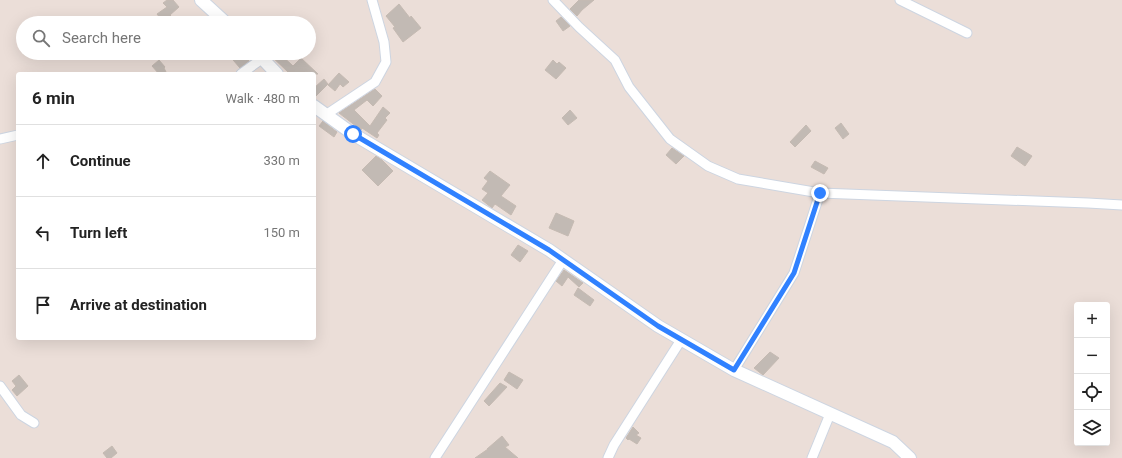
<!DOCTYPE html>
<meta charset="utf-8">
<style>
:root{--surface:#fff;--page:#f2f2f2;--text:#222;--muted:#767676;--line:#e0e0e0}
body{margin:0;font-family:Roboto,sans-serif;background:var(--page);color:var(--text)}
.controls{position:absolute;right:12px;bottom:12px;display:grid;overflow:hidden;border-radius:4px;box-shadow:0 4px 16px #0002}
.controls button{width:36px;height:36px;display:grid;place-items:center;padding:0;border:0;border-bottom:1px solid var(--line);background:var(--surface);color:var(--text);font:20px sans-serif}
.stop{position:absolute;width:12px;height:12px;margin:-9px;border:3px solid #3081ff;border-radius:50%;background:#fff}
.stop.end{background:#3081ff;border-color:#fff;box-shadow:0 1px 4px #0008}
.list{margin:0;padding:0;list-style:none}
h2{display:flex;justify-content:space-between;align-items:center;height:52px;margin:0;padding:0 16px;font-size:17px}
h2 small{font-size:13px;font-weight:400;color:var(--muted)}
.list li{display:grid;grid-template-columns:26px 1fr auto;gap:12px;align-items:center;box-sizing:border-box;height:72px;padding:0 16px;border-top:1px solid var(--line)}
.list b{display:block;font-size:15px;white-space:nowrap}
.list em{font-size:13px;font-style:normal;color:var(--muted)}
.icon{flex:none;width:22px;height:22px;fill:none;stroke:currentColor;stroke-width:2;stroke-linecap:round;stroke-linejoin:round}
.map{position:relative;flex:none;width:1122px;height:458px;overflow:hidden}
.search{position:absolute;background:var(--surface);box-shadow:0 4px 16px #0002;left:16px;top:16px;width:300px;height:44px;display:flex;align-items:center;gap:10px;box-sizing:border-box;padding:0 14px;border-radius:22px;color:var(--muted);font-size:15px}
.panel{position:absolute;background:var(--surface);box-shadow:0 4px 16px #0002;left:16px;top:72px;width:300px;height:268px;border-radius:4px}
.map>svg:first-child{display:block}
.building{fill:#c2bab4;stroke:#c5bab2}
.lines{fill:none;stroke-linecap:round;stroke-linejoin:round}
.minor-casing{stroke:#cdd5e1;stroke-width:11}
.tertiary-casing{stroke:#cdd5e1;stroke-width:14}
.minor{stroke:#fff;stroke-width:9}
.tertiary{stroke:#fff;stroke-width:12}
.route{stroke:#3081ff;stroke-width:5}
</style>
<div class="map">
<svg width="1122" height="458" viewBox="0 0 1122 458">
<rect width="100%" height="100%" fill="#ebded8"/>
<g class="building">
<path d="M167,0H173L179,7L170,15L173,18L167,23H164L157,14L167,7L163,3Z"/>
<path d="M579,0H594L582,10L577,16L570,9Z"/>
<path d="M399,4L410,18L411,16L421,28L403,42L393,28L395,27L386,16Z"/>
<path d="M561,17L570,26L563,31L556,21Z"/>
<path d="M227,53H242L249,61L240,68Z"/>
<path d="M268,53H279L293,66L301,58L318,74H286L288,72Z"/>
<path d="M159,60L165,67L164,68L167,74H159L152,66Z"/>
<path d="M553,60L557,64L559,62L566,68L556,79L545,70Z"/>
<path d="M339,73L349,82L343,87L340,84L335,91L328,85Z"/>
<path d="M324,79L328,84L314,98V88Z"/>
<path d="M375,89L382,96L373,106L367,100L354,110L370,126L383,107L390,113L385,118L387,120L377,133L379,135L377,138L362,128L361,130L339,113Z"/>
<path d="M570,110L577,118L568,125L562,118Z"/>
<path d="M323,121L337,132L334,137L319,126Z"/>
<path d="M841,123L849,134L843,139L835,128Z"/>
<path d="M806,125L811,131L795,147L790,142Z"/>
<path d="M1017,147L1032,156L1025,166L1011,156Z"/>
<path d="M672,148L684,156L676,164L666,155Z"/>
<path d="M376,156L382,160L393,171L378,186L362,170Z"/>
<path d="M815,161L828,168L824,174L811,167Z"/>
<path d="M490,171L510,185L501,196L516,206L511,215L495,204L492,208L482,200L488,193L482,189L488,181L484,178Z"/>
<path d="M556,213L574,221L568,236L549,228Z"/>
<path d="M518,245L528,251L520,262L511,255Z"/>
<path d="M564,270L583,283L579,287L568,277L562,286L556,281Z"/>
<path d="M578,288L594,300L590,306L574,295Z"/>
<path d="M770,352L779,358L763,375L754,368Z"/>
<path d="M509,372L523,380L517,389L504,380Z"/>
<path d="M19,375L28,386L17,396L12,390L16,386L12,381Z"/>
<path d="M500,383L507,387L489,406L484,401Z"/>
<path d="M633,427L639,433L636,435L641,438L637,444L629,439L628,440L626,438Z"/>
<path d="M502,436L509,445L505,447L518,458H475L488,449H487Z"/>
<path d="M112,446L117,453L111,458H107L103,453Z"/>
</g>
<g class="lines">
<g class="minor-casing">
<g id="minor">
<path d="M553,0L579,27L615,60L629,87L670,139L708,166L738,179L820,193L1088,203L1122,205"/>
<path d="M900,0L967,33"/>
<path d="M241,74L263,58"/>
<path d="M327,114L375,82L386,62L384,42L372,0"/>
<path d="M0,139L18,135"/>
<path d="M734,370L794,273L820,193"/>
<path d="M0,386L21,415L34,423"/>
<path d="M435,458L563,260"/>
<path d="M608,458L614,445L681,340"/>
<path d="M812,458L830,414"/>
</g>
</g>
<g class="tertiary-casing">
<g id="tertiary">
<path d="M201,0L226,23"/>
<path d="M257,53L277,74"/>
<path d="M314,106L353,134L549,250L658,326L734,370L893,442L910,458"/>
</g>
</g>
<use href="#minor" class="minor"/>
<use href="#tertiary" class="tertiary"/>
</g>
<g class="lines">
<path class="route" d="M353,134L549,250L658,326L734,370L794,273L820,193"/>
</g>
</svg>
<div class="controls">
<button>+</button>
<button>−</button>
<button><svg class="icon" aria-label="locate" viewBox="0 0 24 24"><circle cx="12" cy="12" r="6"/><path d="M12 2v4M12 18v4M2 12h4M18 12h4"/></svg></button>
<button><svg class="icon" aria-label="layers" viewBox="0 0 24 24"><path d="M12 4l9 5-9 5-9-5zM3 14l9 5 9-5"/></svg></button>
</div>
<div class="stop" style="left:353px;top:134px"></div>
<div class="stop end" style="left:820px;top:193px"></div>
<div class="search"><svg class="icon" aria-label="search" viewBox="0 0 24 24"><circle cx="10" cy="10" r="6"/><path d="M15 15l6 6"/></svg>Search here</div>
<section class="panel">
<h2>6 min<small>Walk · 480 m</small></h2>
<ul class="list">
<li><svg class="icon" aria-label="ahead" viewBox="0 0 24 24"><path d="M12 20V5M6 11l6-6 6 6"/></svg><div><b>Continue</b></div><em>330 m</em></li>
<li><svg class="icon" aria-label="left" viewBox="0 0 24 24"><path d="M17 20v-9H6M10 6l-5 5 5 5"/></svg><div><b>Turn left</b></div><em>150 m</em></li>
<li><svg class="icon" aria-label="arrive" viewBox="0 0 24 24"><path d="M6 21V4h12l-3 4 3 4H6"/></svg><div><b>Arrive at destination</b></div></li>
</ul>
</section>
</div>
